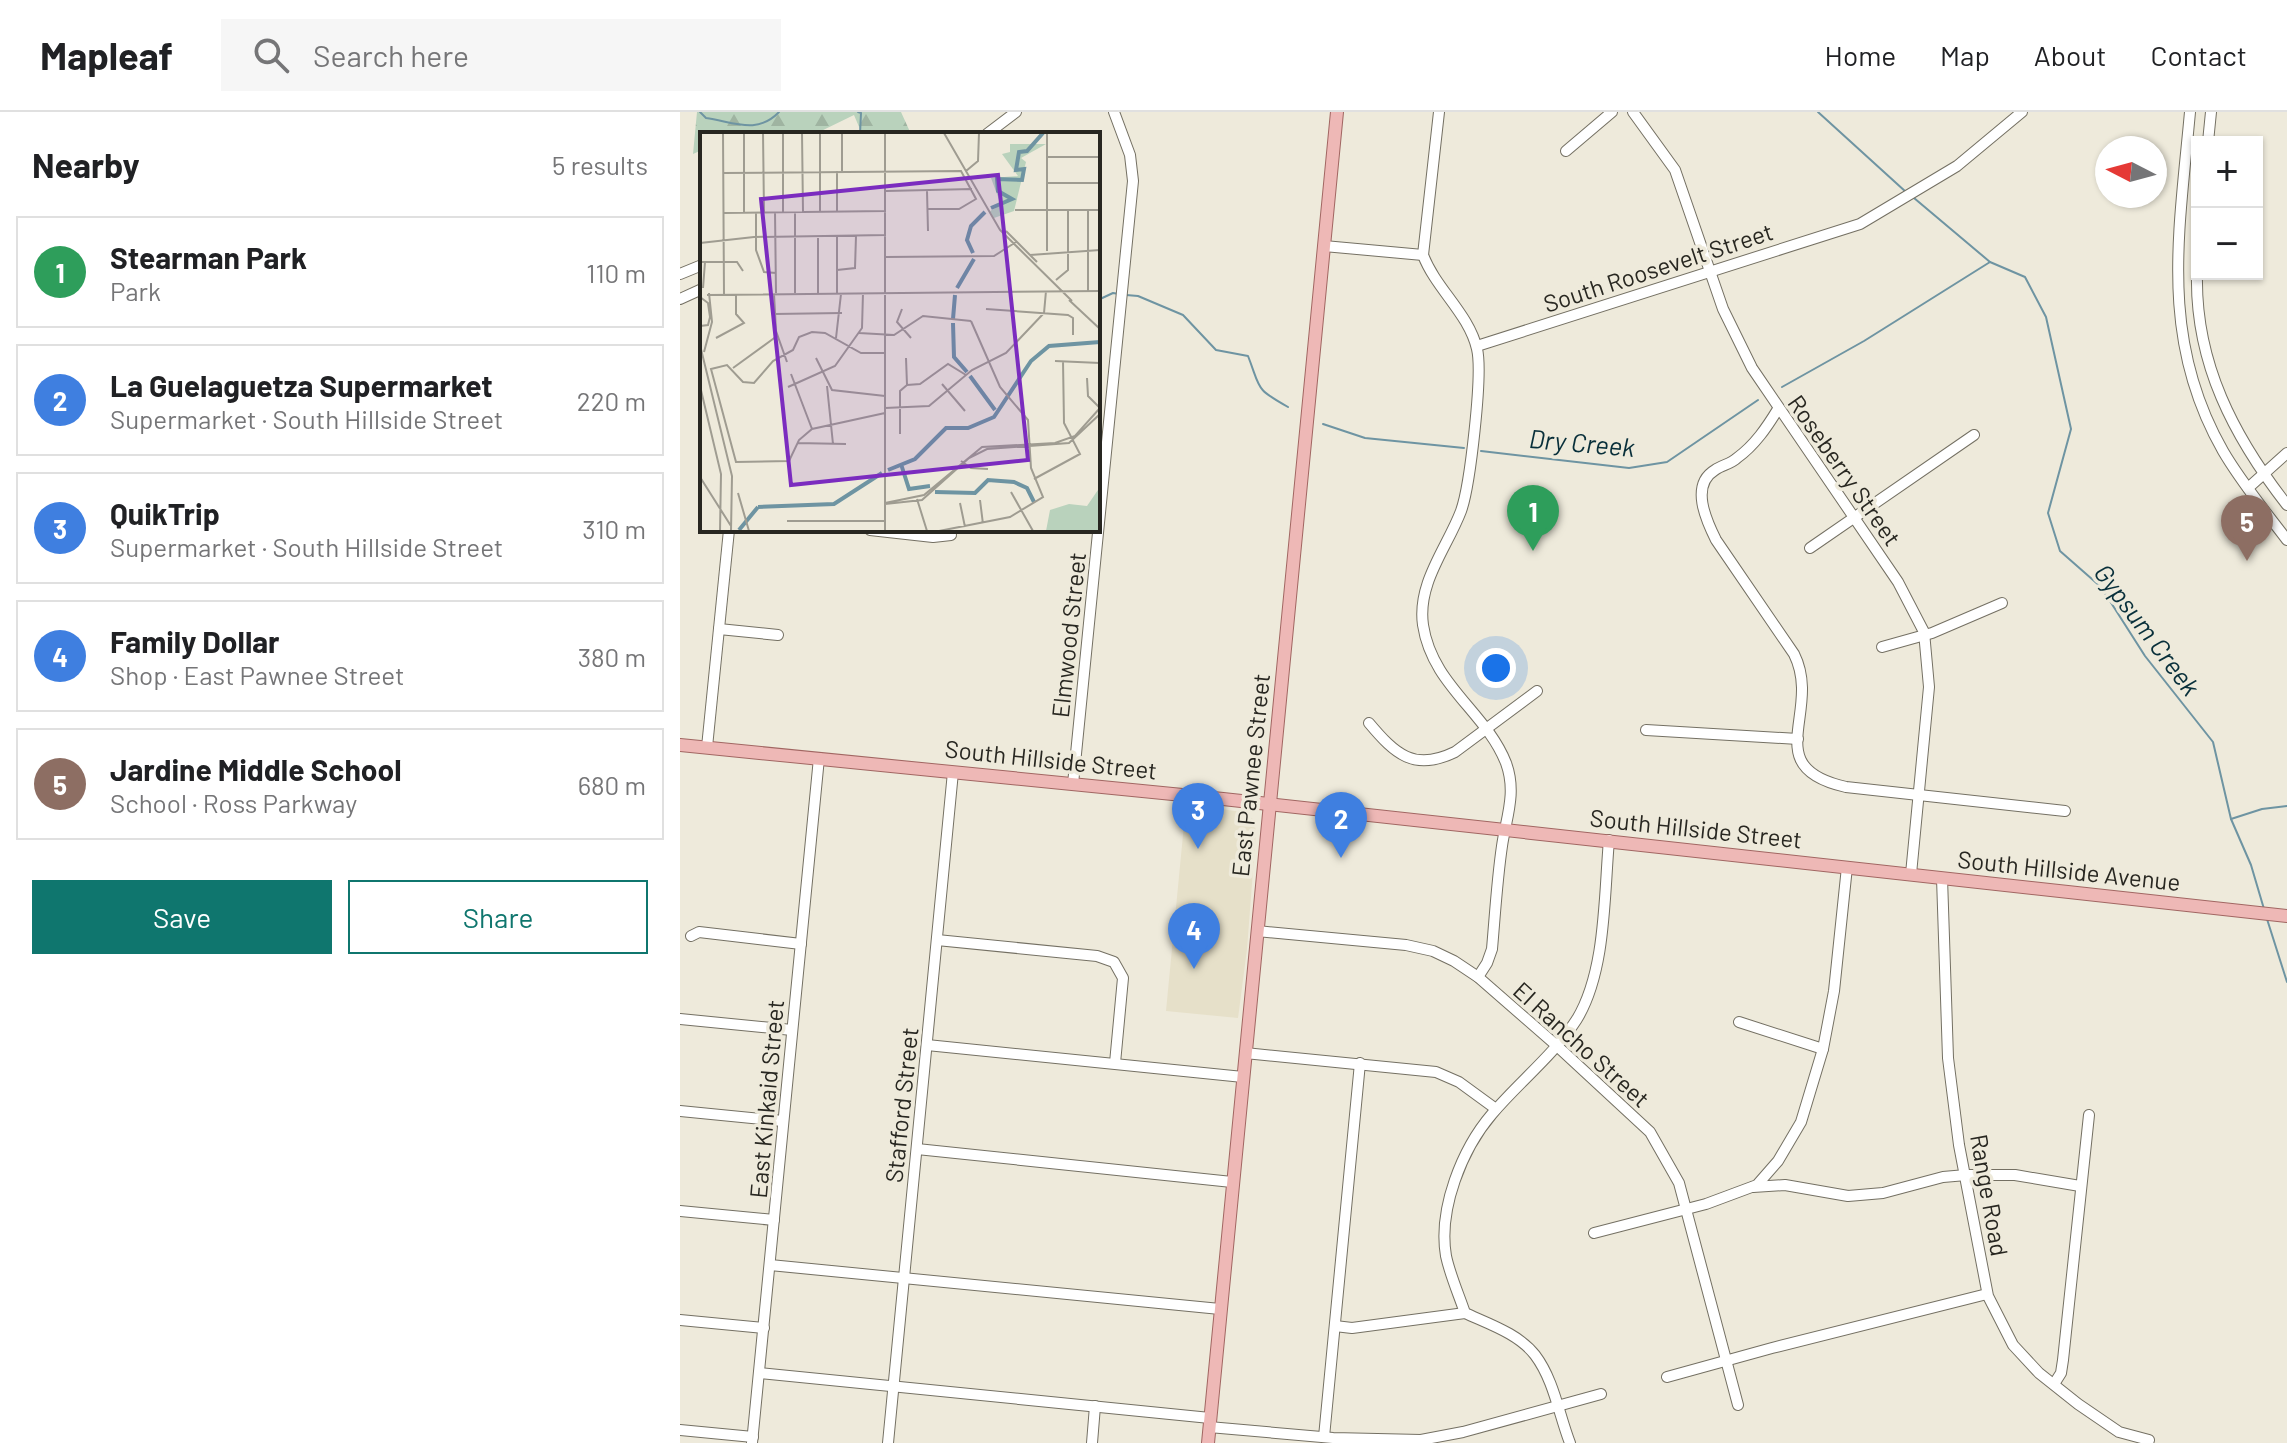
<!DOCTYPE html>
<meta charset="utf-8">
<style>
:root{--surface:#fff;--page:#f6f6f6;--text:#202124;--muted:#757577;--line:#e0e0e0;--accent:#0f766e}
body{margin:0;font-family:Barlow,sans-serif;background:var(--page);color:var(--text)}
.controls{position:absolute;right:24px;top:24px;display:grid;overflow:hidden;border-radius:0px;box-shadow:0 2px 6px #0004}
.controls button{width:72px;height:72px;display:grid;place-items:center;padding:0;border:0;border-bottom:2px solid var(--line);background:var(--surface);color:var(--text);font:40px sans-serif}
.compass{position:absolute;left:1415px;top:24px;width:72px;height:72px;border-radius:50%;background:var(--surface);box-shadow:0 2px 6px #0004;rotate:276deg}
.you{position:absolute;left:816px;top:556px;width:28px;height:28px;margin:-20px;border:6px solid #fff;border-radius:50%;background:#1a73e8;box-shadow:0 0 0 12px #1a73e833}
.badge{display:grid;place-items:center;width:52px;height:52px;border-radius:50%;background:var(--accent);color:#fff;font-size:26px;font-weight:700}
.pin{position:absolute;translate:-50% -66px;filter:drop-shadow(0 2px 4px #0008)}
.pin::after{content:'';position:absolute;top:42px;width:28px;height:24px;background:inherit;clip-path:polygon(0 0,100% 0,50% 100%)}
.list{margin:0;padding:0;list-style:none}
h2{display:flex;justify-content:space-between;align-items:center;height:104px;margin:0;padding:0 32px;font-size:34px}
h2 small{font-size:26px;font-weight:400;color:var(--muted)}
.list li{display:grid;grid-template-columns:52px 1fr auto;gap:24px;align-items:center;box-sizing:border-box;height:112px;margin:0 16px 16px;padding:0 16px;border:2px solid var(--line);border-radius:0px}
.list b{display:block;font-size:30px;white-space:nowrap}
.list p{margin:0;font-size:26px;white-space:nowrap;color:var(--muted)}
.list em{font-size:26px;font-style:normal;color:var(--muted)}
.actions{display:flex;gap:16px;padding:24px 32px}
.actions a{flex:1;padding:18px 0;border:2px solid var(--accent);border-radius:0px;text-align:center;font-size:28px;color:var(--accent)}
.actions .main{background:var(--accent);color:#fff}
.icon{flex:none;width:44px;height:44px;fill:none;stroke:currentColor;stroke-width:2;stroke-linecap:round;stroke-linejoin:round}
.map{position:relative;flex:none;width:1607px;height:1331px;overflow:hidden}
header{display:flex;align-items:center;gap:48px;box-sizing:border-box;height:112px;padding:0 40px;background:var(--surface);border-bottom:2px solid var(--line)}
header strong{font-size:38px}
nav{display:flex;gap:44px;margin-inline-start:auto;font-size:28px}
.search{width:560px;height:72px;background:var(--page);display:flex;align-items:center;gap:20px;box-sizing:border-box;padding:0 28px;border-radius:0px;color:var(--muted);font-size:30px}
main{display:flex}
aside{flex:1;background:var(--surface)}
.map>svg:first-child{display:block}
.built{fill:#e6e0c9}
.forest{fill:url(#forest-firs)}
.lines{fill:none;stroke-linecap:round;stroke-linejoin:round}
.stream{stroke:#6e94a2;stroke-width:2}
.minor-casing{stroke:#747063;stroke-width:12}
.major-casing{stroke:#a16662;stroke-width:14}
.minor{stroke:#fff;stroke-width:10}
.major{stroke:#eeb8b6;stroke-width:12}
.labels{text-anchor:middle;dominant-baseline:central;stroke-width:7;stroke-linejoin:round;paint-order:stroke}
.street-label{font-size:24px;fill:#282721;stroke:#eeeadb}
.water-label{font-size:26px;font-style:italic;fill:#082f3a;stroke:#eeeadb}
.inset-river{fill:none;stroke:#6e94a2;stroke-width:4}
.inset-road{fill:none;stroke:#9f9c91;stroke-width:2}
.view{fill:#7b2cbf;fill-opacity:0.15;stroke:#7b2cbf;stroke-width:4}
.inset-edge{fill:none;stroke:#282721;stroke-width:4}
</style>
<header>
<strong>Mapleaf</strong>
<div class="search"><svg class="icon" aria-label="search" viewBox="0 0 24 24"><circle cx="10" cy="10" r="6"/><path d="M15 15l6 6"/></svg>Search here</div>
<nav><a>Home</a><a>Map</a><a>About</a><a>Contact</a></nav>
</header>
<main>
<aside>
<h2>Nearby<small>5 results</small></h2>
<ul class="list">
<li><span class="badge" style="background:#2e9e5b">1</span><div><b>Stearman Park</b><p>Park</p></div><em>110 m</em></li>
<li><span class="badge" style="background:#3f7fe0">2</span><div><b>La Guelaguetza Supermarket</b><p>Supermarket · South Hillside Street</p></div><em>220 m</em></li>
<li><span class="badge" style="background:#3f7fe0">3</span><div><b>QuikTrip</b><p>Supermarket · South Hillside Street</p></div><em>310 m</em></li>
<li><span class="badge" style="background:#3f7fe0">4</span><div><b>Family Dollar</b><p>Shop · East Pawnee Street</p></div><em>380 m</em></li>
<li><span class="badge" style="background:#8d6e63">5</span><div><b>Jardine Middle School</b><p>School · Ross Parkway</p></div><em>680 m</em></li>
</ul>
<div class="actions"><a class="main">Save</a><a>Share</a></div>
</aside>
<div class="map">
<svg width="1607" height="1331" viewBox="0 0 1607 1331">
<defs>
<pattern id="forest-firs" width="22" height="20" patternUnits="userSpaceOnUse" patternTransform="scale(2)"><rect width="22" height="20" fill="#b9d2bc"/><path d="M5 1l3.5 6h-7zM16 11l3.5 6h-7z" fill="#9fb4a1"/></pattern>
</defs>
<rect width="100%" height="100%" fill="#eeeadb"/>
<path class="built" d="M506,692L562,700L573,707L576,719L567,837L558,906L486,899Z"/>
<path class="forest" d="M17,0H221L231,22H182L174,3L135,22H22V38L13,42Z"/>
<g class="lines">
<g class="stream">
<path d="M20,0L26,6C54,10 77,23 99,0"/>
<path d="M178,0L181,1L180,22"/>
<path d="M1138,0L1226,80"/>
<path d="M1234,86L1310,150L1345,165L1366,205L1391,317L1368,401L1380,439L1421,475L1465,544L1533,630L1551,707L1571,753L1584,797"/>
<path d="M446,183L458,184L503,203L536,238L568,244C581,277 574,276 608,295"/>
<path d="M418,188L433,181L439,182"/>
<path d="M1102,275L1184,229L1310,150"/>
<path d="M643,312L685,326L784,336"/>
<path d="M801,339L949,356L987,350L1078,288"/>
<path d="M1551,707L1582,697L1607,694"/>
<path d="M1587,807L1607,870"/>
</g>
<g class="minor-casing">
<g id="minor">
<path d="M953,0L995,58L1043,197L1072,256L1218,470L1244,520L1249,575L1231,762"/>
<path d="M1510,0C1499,122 1479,227 1543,339C1561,370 1585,399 1607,428"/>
<path d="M307,22L336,0"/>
<path d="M1528,30L1531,0"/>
<path d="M886,39L932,0"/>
<path d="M644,134L743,143"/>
<path d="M743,143C756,177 789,202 797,237C803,262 790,374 781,399C767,436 737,471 743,513C752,573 806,600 826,651C837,681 826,706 822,734C817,768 815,803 812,837L807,851L798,865"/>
<path d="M743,143L759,0"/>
<path d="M0,162L22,153"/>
<path d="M1517,162C1515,251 1554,325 1607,393"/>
<path d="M0,187L22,177"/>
<path d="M797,234L1180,112L1277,54L1342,0"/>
<path d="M1098,297C1087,315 1075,333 1057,346C1051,352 1042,353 1035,358C1010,373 1026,408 1036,428L1114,542C1143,600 1077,655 1166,675L1385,699"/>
<path d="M1568,376L1607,341"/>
<path d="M190,418L253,425L271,423"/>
<path d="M1130,436L1294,323"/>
<path d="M39,517L98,523"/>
<path d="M1202,535L1252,521L1322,491"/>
<path d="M689,611C715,642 734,660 775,640L857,579"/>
<path d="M966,618L1118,627"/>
<path d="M27,635L49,418"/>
<path d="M393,672L453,69L450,43L434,0"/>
<path d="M1262,766L1268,946L1279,1033L1308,1184L1333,1233L1359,1261L1398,1292L1439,1320L1469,1328L1468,1331"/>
<path d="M577,819L726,833L753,839L774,849L798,865L876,933L970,1020L999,1071L1058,1293"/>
<path d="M11,824L19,820L121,832"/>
<path d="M257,828L417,844L434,850L443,866L435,951"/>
<path d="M0,907L112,918"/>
<path d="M1059,910L1143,937"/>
<path d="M247,933L563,965"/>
<path d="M565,941L756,960L779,970L816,997"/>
<path d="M0,999L103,1009"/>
<path d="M237,1037L552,1070"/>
<path d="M1073,1075L1105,1073L1168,1084L1203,1081L1263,1065L1286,1063H1335L1400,1074"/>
<path d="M0,1099L94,1108"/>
<path d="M914,1121L1026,1092L1077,1073L1098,1049L1121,1010L1143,937L1154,879L1167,755"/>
<path d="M90,1153L540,1197"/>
<path d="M0,1208L84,1216"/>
<path d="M655,1214L672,1216L785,1201"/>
<path d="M79,1261L530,1306"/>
<path d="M987,1265L1092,1236L1307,1182"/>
<path d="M1374,1272L1381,1261L1383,1248L1409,1003"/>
<path d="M529,1315L653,1326L741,1328L783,1320L921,1282"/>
<path d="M0,1318L73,1325"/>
<path d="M644,1325L680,951"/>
<path d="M72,1331L139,646"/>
<path d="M208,1331L273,660"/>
<path d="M412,1331L415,1294"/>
<path d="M890,1331C879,1303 874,1268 855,1243C839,1222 809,1212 785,1201C779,1183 770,1163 766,1144C758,1097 782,1037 812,1002C839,970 874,943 897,907C926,859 924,784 929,728"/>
</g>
</g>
<g class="major-casing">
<g id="major">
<path d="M0,633L543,687L1607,804"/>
<path d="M528,1331L657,0"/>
</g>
</g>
<use href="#minor" class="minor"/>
<use href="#major" class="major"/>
</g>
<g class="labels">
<g class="street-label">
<text transform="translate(978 155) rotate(-18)">South Roosevelt Street</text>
<text transform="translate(1165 358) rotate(55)">Roseberry Street</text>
<text transform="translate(388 523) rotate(-84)">Elmwood Street</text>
<text transform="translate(371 647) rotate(6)">South Hillside Street</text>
<text transform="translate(570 663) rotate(-84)">East Pawnee Street</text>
<text transform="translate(1016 716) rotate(6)">South Hillside Street</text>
<text transform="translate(1389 758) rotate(6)">South Hillside Avenue</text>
<text transform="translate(902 932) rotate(42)">El Rancho Street</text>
<text transform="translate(86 987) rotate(-85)">East Kinkaid Street</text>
<text transform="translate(221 993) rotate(-84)">Stafford Street</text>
<text transform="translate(1310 1083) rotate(80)">Range Road</text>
</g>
<g class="water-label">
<text transform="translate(902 330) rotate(5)">Dry Creek</text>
<text transform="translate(1468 517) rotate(53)">Gypsum Creek</text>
</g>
</g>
<g transform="translate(20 20)">
<rect width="400" height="400" fill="#eeeadb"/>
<path d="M310,12H346L321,26L326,30L314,79L294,86L290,79L301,73L291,46L318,44L302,22L310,20Z" fill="#b9d2bc"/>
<path d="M400,355V399H346L350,378L369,372L387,374Z" fill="#b9d2bc"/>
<path class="inset-river" d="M291,76L312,67L298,59L297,47L322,48L324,37L316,38L319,20L327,19L343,1M273,121L267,108L271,94L285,80M257,156L274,127M253,187L255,163M253,191L254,225L267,240M270,244L295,278M201,332L209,357L230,354M188,338L215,327L246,296H268L294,285L331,229L349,214L400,210M235,360L275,361L288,348L314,350L327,356L334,370M58,375L134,372L182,341M39,398L58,375"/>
<path class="inset-road" d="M1,1V111M23,1L24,163M44,1V80M63,1L64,80M83,1V80M102,1L103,80M120,1V80M142,1V39M244,1L300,98L372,169M347,1V119M347,25H400M137,39V80M266,39L278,29L279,1M23,41L261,39L276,67L259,77H227M347,51H400M186,59L272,57M227,59L228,99M315,78H400M388,78V159M56,80V118L64,140L76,141M75,80L76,161M95,80V161M24,81L186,79M306,99L337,130M118,104V161M137,104V161M0,111L54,105L186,103M330,123L400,118M186,125L294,124L316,110M0,130H37L43,139M137,138L155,136L156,104M356,148L368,138V78M3,156L5,130M74,162L76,199L87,230M7,163L400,159M0,165L8,171L10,185L8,193L0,194M369,168L400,197M202,177L197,190L211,206M286,177L368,183L373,186V203M74,182L142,181M159,201L194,203L223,184L271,189M16,206L44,191L36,182V163M136,206L141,162M0,213L32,344L31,399M4,220L12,190L9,161M185,221H161L125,201L112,200L99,205L93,218L73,229L54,251L43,250L27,233L11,237L36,330L89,329L99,308L112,297L185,281M116,226L132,258L185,264M206,226L207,253M355,229L400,231M33,236L77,204M91,242L112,297M242,252L265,279M207,253L220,252L248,232L266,243M0,254L21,342L20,399M127,254L133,312M88,255L135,234L162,196L163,161M185,276L229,274L272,238L306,221L344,181L346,159M200,302V259L207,253M97,311L146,312M261,329L271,336L288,337M0,345L31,394M334,347L380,322L364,291L363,229M311,360L333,399M38,361L49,399M217,367L227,399M280,368L283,392M185,371L224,363L282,315L355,311L375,304L400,276L388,264L387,246M260,371L265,395M185,372L222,368L269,326L287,317L369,311L400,282M87,389H185M185,399V1M239,399L310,385L343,365L331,336L328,288L300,255L271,189"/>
<path class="view" d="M298,43L328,328L91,353L61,67Z"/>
<rect width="400" height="400" class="inset-edge"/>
</g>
</svg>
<div class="controls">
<button>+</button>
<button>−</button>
</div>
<svg class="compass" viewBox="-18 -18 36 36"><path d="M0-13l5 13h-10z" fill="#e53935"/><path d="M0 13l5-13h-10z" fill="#757577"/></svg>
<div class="you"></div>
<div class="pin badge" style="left:853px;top:439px;background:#2e9e5b">1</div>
<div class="pin badge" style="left:661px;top:746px;background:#3f7fe0">2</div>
<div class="pin badge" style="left:518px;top:737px;background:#3f7fe0">3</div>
<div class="pin badge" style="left:514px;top:857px;background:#3f7fe0">4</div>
<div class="pin badge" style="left:1567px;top:449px;background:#8d6e63">5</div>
</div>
</main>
